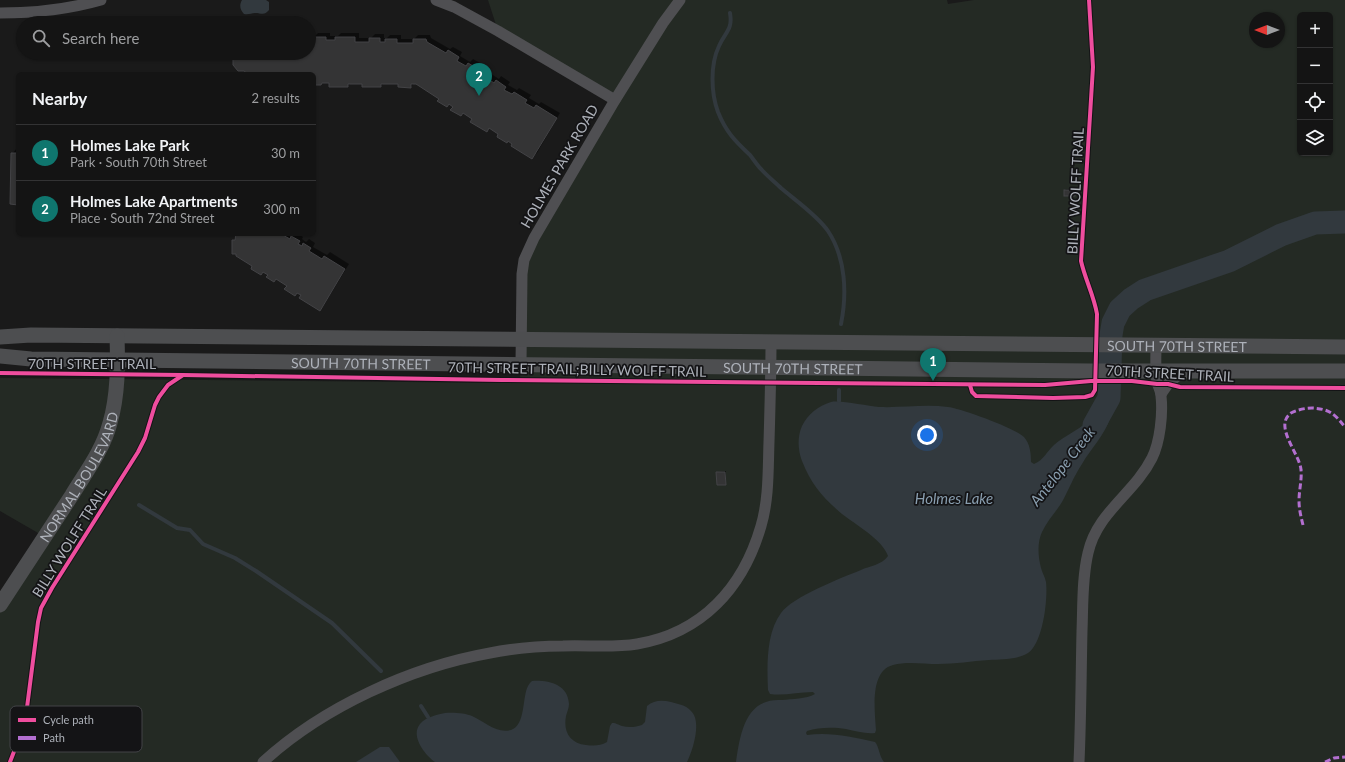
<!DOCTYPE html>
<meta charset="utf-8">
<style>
:root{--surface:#141414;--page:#212122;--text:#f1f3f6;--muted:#9d9ea0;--line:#333334;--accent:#0f766e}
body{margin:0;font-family:Lato,sans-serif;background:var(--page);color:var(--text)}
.controls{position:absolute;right:12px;top:12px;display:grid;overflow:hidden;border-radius:6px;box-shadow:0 1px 3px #0004}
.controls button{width:36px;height:36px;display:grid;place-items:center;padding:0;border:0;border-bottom:1px solid var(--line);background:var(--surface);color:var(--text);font:20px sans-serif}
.compass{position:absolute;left:1249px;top:12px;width:36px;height:36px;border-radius:50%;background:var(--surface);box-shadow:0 1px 3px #0004;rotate:270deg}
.you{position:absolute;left:927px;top:435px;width:14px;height:14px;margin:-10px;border:3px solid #fff;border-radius:50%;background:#1a73e8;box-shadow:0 0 0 6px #1a73e833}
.badge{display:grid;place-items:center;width:26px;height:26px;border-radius:50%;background:var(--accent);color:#fff;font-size:13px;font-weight:700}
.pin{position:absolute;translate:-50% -33px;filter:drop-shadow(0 1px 2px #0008)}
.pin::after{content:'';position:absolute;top:21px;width:14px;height:12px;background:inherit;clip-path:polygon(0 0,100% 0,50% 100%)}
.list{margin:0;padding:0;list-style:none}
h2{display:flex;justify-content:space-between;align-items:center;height:52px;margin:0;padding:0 16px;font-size:17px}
h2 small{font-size:13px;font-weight:400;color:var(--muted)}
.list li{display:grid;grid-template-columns:26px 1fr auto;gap:12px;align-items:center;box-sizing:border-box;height:56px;padding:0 16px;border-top:1px solid var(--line)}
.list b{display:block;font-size:15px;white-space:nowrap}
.list p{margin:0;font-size:13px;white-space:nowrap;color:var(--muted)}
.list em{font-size:13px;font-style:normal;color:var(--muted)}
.icon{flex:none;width:22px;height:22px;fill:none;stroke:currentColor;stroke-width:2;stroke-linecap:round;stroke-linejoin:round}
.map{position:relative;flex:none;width:1345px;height:762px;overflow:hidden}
.search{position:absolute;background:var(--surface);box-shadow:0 1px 3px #0004;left:16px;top:16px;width:300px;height:44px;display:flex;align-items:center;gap:10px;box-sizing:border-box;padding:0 14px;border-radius:22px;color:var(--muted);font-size:15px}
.panel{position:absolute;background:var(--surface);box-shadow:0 1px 3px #0004;left:16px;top:72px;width:300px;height:164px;border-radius:6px}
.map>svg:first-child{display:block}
.green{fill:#242a24;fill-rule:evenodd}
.water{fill:#32393e}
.shadow{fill:#0007}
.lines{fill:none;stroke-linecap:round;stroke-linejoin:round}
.stream{stroke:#32393e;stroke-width:4}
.river{stroke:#32393e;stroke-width:23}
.building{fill:#343435;stroke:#434346}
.street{stroke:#4f4f52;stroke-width:11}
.secondary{stroke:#4d4e50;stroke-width:15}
.quiet{stroke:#b36fd0;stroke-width:3;stroke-dasharray:6 3;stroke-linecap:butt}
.cycleway-casing{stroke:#141416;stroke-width:6}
.cycleway{stroke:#ef4d9e;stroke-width:4}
.labels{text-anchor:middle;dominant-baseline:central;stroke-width:3.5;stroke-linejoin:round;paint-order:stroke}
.street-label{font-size:14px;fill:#adb1b9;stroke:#141416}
.water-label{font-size:15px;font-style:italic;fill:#899eaf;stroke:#141416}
.key{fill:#141416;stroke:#424347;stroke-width:1}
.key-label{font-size:11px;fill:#adb1b9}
</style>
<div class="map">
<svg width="1345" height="762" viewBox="0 0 1345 762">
<rect width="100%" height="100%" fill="#1a1a1a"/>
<path class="green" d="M488,0H947L948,4L974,0H1345V762H0V605L45,537L0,511V378L520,383L523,266L615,100L498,31ZM1300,15H1330V153H1300ZM1255,18H1279V42H1255Z"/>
<g class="water">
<path d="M242,0H266L269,2V10C264,16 262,13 255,13C251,13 249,15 244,14C240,10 239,5 242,0Z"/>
<path d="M1109,398C1112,403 1112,411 1110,418C1106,433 1090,450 1082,464C1074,476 1069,489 1062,502C1056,512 1047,521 1042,532C1037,543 1038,556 1041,568C1042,572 1045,577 1046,582C1048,599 1043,643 1028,653C1017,660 1001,659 989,660C972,661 955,664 938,664C924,664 907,661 893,665C869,671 875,712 876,730L875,733C865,734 856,731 846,729C834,727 819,727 807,731L806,733L807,735C831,732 852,737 875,742C879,746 879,756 884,762H736C739,742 743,709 766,702C771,700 777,700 782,700C792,699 806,699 815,694L813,692C798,692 784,696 770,694L768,690C767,666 766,633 781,613C792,597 841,578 861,570C869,566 882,565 888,556C882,539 856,525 842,514C823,498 811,484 802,461C798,451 797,437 802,426C808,414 818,406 831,402C840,400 867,406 879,407C902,408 925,404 948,407C960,408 1017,429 1024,437C1030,444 1031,453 1031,462L1034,464C1044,460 1047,451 1054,445C1065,435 1078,431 1088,421C1097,412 1096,404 1109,398Z"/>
<path d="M532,681C548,680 568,684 569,704C569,708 567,712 566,716C563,732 570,743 586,745C594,746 600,746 607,742L610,726L612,723C617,723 618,725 622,726C629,728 636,727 642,725L645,722L647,706C654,700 662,700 671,702C678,704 686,705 691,711C702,721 693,750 687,762H435C425,755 410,736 420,724C426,717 436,715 445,713C452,712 466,713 472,716C484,721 496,734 511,730C526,725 522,697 528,686C529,684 530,683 532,681Z"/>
<path d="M380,747H389L400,762H356Z"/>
</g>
<g class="shadow">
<path d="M309,30H312V36H315L318,33H330V36H338L341,33H359V38H371L375,34H384V38H387L390,35H401V39H414L418,35H430L431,38L450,49L453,47L462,52L460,56L470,62L473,59L487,67L485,70L499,79L501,76L510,82L508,85L517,90L519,88L531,95L529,98L539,104L541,102L560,113L537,153L532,157L499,134L489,128L486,131L474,118L416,83H414L411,87L399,83H384L381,86L363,83H351L348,86L330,82H324L321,84H314V74H294V70L291,74H249L245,69L236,53H309Z"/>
<path d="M18,147V204L12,154Z"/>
<path d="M1066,189H1076V194L1075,195L1065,190Z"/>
<path d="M237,234H299L303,237L302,239L306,242L309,239L315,243L313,247L327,255L330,252L349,264L324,305L320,310L302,295L288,285L277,279L274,281L269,274L254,265L233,241L236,237Z"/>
<path d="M726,471V483L725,484L717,473L718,472Z"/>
</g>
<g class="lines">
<g class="stream">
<path d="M730,13C733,30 725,32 719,46C710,65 711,93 718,112C726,132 735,141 750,155C754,160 757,165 761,169C767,176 775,182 781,188C795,200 818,216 828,231C846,258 847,294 841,324"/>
<path d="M839,401V390"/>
<path d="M139,505L177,528L190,530L203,544L235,558L256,571L332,623L381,671"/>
<path d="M421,706L428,717"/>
</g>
<path class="river" d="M1094,425L1109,398L1111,335L1113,323L1120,309L1131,299L1145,290L1229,261L1281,235L1315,223L1345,222"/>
</g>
<g class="building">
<path d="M313,37H326V40H335V37H355V42H369V38H380V42H385V39H397V43H413V39H426L427,42L446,53L448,50L459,57L457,61L466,66L468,63L483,72L482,75L494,83L496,80L506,87L504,90L512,94L514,92L527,100L525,103L534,108L536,105L557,118L532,159L511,146L512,144L508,141L507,143L497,137L498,134L489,128L487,132L470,122L472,119L463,113L461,116L450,110L453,107L449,104L447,107L437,101L439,99L416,84H411V88L398,87V84H381V87H362V84H348V87H329V83H322L321,85H314V74H293V72L291,74H248L244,71H238L233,65V58L231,56L235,53H280L283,57L284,53H309V40H313Z"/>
<path d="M11,153H18V205L10,204Z"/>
<rect x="1064" y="190" width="11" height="6"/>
<path d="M236,234H281L290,239L291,236L300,241L298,244L302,246L303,243L311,248L309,251L322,259L324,256L345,269L320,311L299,298L301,295L297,293L295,296L284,289L287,286L276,279L274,282L266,277L268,275L263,272L261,275L251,269L252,266L236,256V254H232V240H235Z"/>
<path d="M716,472H725L726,485H717Z"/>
</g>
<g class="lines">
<g class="street">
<path d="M436,0L454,7L498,31L615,100"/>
<path d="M0,13C36,13 66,10 101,0"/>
<path d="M521,364L522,274L524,260L534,238L615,100L663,23L680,0"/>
<path d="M1161,394L1168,384L1183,371"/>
<path d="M263,762C323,707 411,667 490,653C515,648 538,646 563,646C587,645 613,648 637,644C702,633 743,588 761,526C769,499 768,470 769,442C770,408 771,375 771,341"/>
<path d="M1079,762C1081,719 1081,675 1082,631C1083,606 1082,578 1088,553C1097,512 1134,494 1152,458C1160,442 1163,414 1161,396C1161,391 1158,387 1157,382C1155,370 1156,357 1156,345"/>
</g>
<g class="secondary">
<path id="s1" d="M0,337L31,335C469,339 907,343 1345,347"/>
<path id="s2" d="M0,356L31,359L1091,371H1345"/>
<path id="s3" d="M0,605C24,568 48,532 72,495C86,472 103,450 110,423C118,395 118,365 117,336"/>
</g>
<g class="quiet">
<path d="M1303,525C1301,517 1299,509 1299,501C1299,490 1302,480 1301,470C1300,454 1273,426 1291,413C1297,410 1305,408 1312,408C1329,409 1334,413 1345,427"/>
<path d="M1325,762L1334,758L1345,757"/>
</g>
<g class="cycleway-casing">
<g id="cycleway">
<path d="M0,373L183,375L501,380L1045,385L1091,381H1132L1157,384H1168L1180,387L1345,388"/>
<path d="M970,385L972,392L976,396L1053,398L1085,397L1092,395L1095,390L1097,314C1094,296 1085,279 1081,261L1093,67L1089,0"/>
<path d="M10,762L25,723L38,622L41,608L52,588L138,452L145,438L155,405L159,397L168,385L183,375"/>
</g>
</g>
<use href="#cycleway" class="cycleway"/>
</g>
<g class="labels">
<g class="street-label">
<text transform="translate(559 166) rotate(-60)">HOLMES PARK ROAD</text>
<text transform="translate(1075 191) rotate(-87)">BILLY WOLFF TRAIL</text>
<text stroke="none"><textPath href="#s1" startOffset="1177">SOUTH 70TH STREET</textPath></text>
<text stroke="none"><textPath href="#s2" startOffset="361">SOUTH 70TH STREET</textPath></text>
<text x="92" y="363">70TH STREET TRAIL</text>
<text stroke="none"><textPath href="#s2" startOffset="793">SOUTH 70TH STREET</textPath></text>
<text transform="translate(577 369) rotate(1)">70TH STREET TRAIL;BILLY WOLFF TRAIL</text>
<text transform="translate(1170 373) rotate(3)">70TH STREET TRAIL</text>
<text stroke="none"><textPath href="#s3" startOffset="151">NORMAL BOULEVARD</textPath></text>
<text transform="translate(69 542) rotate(-58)">BILLY WOLFF TRAIL</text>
</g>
<g class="water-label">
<text transform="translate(1062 466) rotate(-52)">Antelope Creek</text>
<text x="954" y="498">Holmes Lake</text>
</g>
</g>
<rect x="10" y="706" width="132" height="46" rx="6" class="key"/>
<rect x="18" y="718" width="18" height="4" fill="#ef4d9e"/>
<rect x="18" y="736" width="18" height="4" fill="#b36fd0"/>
<g class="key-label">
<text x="43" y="724">Cycle path</text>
<text x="43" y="742">Path</text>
</g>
</svg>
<div class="controls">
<button>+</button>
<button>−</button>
<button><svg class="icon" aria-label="locate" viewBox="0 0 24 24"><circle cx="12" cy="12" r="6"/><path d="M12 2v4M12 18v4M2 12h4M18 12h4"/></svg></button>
<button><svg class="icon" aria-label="layers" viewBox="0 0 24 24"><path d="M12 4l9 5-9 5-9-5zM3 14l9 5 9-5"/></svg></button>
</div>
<svg class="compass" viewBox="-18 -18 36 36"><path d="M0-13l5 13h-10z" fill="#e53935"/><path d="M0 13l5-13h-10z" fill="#9d9ea0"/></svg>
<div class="you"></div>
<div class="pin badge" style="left:933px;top:381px">1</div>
<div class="pin badge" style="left:479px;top:96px">2</div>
<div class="search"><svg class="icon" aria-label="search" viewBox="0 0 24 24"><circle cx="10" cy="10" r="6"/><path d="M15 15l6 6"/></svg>Search here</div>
<section class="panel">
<h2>Nearby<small>2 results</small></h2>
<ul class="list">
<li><span class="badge">1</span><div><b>Holmes Lake Park</b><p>Park · South 70th Street</p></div><em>30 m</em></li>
<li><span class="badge">2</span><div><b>Holmes Lake Apartments</b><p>Place · South 72nd Street</p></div><em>300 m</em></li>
</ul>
</section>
</div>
